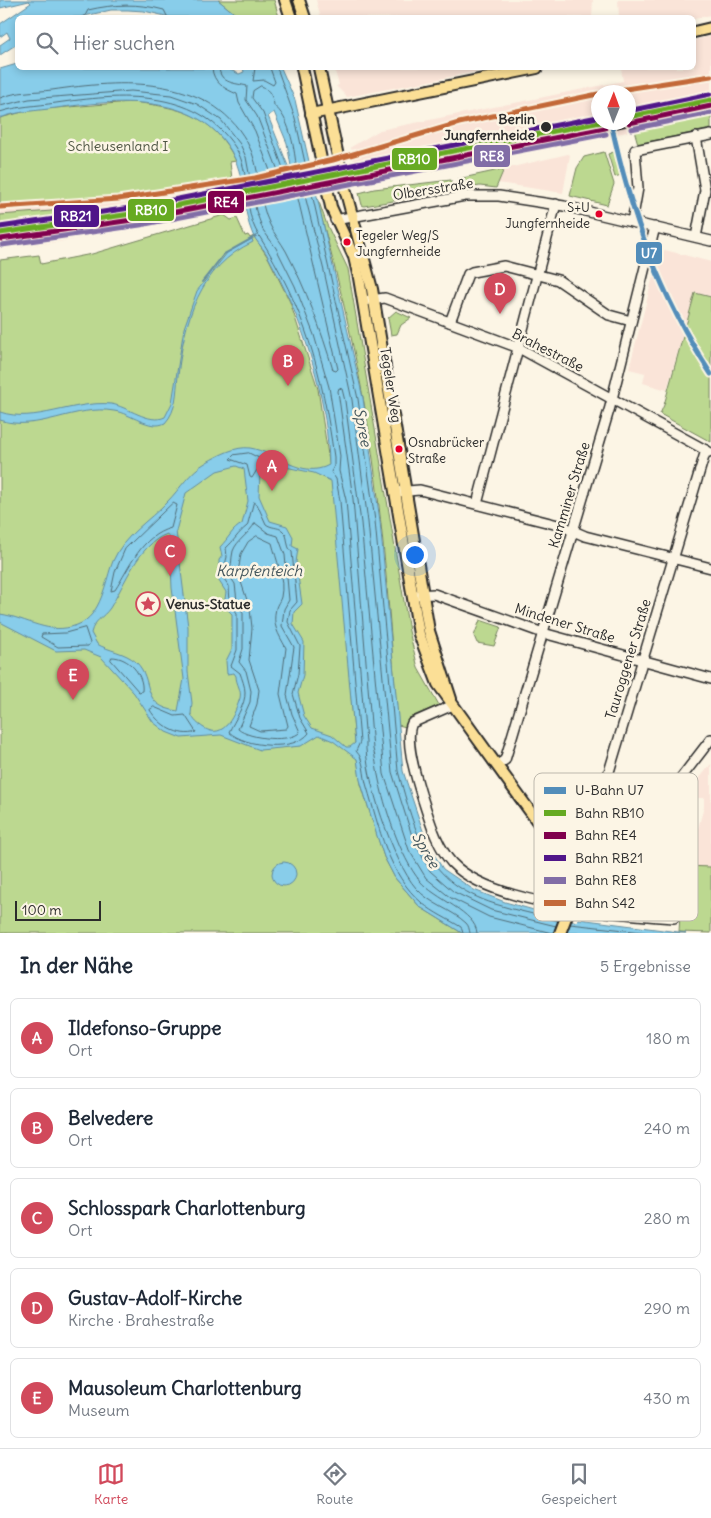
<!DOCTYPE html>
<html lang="de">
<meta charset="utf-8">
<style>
:root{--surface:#fff;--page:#f6f6f7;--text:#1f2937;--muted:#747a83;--line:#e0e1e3;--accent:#d1495b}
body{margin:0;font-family:Delius,sans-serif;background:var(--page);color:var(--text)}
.compass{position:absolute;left:591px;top:85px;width:45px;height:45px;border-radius:50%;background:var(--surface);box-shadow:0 2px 8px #0003;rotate:1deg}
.scale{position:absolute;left:15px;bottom:12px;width:86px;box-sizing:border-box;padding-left:5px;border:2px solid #2b2b2b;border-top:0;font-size:14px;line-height:18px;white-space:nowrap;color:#2b2b2b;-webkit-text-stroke:4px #fcf5e5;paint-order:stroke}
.you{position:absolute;left:414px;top:554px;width:18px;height:18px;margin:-12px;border:4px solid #fff;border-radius:50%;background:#1a73e8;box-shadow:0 0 0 8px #1a73e833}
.badge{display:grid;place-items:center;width:32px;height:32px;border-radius:50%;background:var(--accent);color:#fff;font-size:16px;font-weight:700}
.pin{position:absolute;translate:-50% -41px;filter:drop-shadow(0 1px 2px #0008)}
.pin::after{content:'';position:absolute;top:26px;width:18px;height:15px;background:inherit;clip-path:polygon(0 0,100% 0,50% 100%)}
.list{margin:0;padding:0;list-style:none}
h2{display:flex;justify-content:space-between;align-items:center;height:65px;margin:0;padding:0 20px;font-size:21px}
h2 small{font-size:16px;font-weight:400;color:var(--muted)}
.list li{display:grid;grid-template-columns:32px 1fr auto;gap:15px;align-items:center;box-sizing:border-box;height:80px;margin:0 10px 10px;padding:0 10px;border:1px solid var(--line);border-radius:8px}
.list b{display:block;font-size:19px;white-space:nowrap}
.list p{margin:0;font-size:16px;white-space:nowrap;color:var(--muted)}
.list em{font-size:16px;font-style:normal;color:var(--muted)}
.icon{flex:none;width:28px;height:28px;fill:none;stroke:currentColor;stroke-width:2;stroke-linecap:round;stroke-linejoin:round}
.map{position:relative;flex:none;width:711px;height:933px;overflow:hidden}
.search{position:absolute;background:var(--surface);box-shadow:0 2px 8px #0003;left:15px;right:15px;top:15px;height:55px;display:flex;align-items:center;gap:12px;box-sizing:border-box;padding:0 18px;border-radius:8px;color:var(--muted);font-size:19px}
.sheet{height:515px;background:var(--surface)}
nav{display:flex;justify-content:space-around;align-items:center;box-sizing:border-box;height:70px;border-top:1px solid var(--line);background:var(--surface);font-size:14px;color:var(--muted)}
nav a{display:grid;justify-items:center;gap:2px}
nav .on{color:var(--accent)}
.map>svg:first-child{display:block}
.built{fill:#fae4d8;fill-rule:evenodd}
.green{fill:#bcd890;stroke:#74825e}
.water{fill:#88cdea;stroke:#638c9e;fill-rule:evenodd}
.pier{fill:#fcf5e5}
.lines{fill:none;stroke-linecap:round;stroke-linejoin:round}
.shore{stroke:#506c77;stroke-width:1}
.stream{stroke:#638c9e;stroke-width:2}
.minor-casing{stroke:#2b2b2b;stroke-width:12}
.major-casing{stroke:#2b2b2b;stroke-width:14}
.minor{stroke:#fcf5e5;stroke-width:9}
.major{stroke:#fbdf96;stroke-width:10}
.rail{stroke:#2b2b2b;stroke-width:2}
.rail-1-casing{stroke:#fcf5e5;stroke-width:9}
.rail-2-casing{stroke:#fcf5e5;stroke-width:9}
.rail-3-casing{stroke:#fcf5e5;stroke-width:9}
.rail-4-casing{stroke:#fcf5e5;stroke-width:9}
.rail-5-casing{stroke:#fcf5e5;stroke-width:9}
.rail-1{stroke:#6a2;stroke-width:5}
.rail-2{stroke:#80004d;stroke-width:5}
.rail-3{stroke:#501689;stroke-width:5}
.rail-4{stroke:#816da6;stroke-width:5}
.rail-5{stroke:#c36939;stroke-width:5}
.metro-1-casing{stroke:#fcf5e5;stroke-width:9}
.metro-1{stroke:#528dba;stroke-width:5}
.stop-dot{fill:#2b2b2b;stroke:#fcf5e5;stroke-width:2}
.bus-dot{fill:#e4002b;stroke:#fcf5e5;stroke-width:2}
.labels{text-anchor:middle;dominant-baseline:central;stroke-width:5;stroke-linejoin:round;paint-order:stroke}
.bus-label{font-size:13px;fill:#2b2b2b;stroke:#fcf5e5;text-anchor:start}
.stop-label{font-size:14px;font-weight:bold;fill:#2b2b2b;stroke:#fcf5e5;text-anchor:end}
.park-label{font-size:14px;fill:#4f5644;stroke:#fcf5e5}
.street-label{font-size:14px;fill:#2b2b2b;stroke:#fcf5e5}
.poi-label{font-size:14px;font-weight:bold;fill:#2b2b2b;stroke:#fcf5e5;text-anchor:start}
.water-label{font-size:15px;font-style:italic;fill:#42545b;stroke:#fcf5e5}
.key{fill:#fcf5e5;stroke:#bdb8ad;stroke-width:1}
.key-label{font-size:14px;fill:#2b2b2b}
.line-badge{stroke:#fcf5e5;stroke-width:2}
.badge-label{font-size:14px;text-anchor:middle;font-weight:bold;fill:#fff}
</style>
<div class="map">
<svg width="711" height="933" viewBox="0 0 711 933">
<rect width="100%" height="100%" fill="#fcf5e5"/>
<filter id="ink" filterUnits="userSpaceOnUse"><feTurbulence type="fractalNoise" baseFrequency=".02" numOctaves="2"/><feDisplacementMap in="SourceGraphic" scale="10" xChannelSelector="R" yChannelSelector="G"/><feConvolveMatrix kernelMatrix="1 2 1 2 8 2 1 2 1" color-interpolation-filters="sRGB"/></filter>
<g filter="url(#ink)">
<g class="built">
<path d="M316,0H593L592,17L321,18Z"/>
<path d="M618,0H711V15L694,19L619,17Z"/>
<path d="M711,36V115L359,186L351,147L380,130L623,81L621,68H694V40ZM598,92H628V122H598Z"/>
<path d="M334,68H496L347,97L336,86L339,85Z"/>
<path d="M568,154L570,155L563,193L498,183L504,169Z"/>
<path d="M230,179L235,210L58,242L0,249V206L135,196Z"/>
<path d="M665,250L711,262V297L695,293L667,390L643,383L645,373L629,369L659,253Z"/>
<path d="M711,764V867H687L704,807V798H690V790Z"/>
</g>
<g class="green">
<path d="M218,0H274L279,17H239Z"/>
<path d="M131,102C179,107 213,114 236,161L230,162L232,179L135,196L0,206V118L30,110Z"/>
<path d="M711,115V129L638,144L634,130Z"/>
<path d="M619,150L627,173L615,177L608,154Z"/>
<path d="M604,152L614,184L607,205L570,196L577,168L584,157Z"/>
<path d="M504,169L496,188L480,186L462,189L458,179Z"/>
<path d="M451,180V191L364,206L362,205L359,193L374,189Z"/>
<path d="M317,201L319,202L327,225L348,269L409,631L418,668L439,705L409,718L406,727L398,725C389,616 383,505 363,397C351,331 335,266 317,201Z"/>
<path d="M90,208L92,213L0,226V215Z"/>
<path d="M224,215L231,220L237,218L245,236L248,235L250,238L254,236L269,259L290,302L318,389L335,501L355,744L361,784L384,857L395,878L420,907L462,933H0V260L39,255L41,264L92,254Z"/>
<path d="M695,293L711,297V442L660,414L664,405Z"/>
<path d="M396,311L411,318L401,325L397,334L391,335L388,318Z"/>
<path d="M480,620L501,627L494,646L477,643L474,636Z"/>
<path d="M686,866L711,867V933L679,932L682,879Z"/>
</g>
<g class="water">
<path d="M0,0H218L239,17H170L144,11L128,10H111L80,17L18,18L17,44L0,55V45L10,38L7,32L0,37V24L31,3L29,1L0,8Z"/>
<path d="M17,64L18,68H226L239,74L244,72L243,68H281L295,100L363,398L380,521L403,771L427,843L443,869L474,890L505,902L577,922L579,919L686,933H462L420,907L395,878L384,857L377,836L360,780L357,759L333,741L319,735L301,746L260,750L221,735L181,738L166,732L153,722L134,693L101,657L84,650L56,651L0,622V614C28,618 49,636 77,625C102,616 105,581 113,561C124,535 149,521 167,502C181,488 189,472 207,462C219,455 236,446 250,448C276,452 302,480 329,465C328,407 310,343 285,290C279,278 273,265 266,253C262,247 256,241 253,235C241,208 246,176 231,151C195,91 115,100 56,108C36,111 18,111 0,118V69ZM274,112L287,143L291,166H288L268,116ZM271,464L314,473L331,481L355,743L350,747H346L332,735L312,728L304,716L298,693L303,675L304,642L293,624L294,612L302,604L296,562L298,549L292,546L293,537L287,526L270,521L259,496L260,472ZM236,466L244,469L248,501L242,524C232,529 229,538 220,547L222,556L219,560V570L217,578L226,592L224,606L232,614V649L226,661L227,674L234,673L236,676C236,684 242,690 240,698C235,713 225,741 204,728C198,724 194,721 191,714L192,703L188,672V627L176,531L186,493L217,471ZM167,534L170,541L172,588L184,679L178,711C139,706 155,680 136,662C125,652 109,651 97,644L91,633C94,620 103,618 110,608C125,584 138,545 167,534Z"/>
<path d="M252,239L253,242C199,267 184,321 178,376C176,393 177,410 165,423C150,431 130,413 114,411C76,404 37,433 0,420V412C35,424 74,400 111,404C127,406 149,425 165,417L172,403L184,328L197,291L227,253Z"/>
<circle cx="284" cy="874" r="12"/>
</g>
<path class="pier" d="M312,162L318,193L242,208L237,177Z"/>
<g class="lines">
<g class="shore">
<path d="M84,18L88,10C114,4 138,3 164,10L168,18"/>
<path d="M219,68C220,84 236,83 247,86L246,100L257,116L279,173L287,177L300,176L324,271L352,400L368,522L392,772L413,839L430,871L454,892L491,910L556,926"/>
<path d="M255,68L253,81L264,80L273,85L275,82L270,68"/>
<path d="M277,68L295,118L358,399L375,521L398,771C416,835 426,882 495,904C516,911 538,914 558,921"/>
<path d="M261,86C269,88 274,99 274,106C289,116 294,147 296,164L292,171H287L283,168L263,113L252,98L253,91Z"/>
<path d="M0,98C17,91 35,92 52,90C120,80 208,73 247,142C262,168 257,199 270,225C274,234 281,242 286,251C306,289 321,329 333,370L336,371L338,369L295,186L281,183L272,176L255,131L239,103L237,94C225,89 213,83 212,68"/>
<path d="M0,106L29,99L131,91L171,95L197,104L221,120L240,144L246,157L256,211L263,230L276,248L295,286L314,335L329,387L340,456L339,471L346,500L366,742C364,774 393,862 416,888C431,905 451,909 466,923C469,926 469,929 470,933"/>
<path d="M0,112C18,106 36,106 56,103C119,94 195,87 235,147C252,173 242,208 258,234C305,309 322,371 334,457V466L331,472L336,479L340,501L360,742L356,751C365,760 363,775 367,787C379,827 388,874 422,903C434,913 448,919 461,927L463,933"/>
<path d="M249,453L263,460L252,478L250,477L247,465L230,459L234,455Z"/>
<path d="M254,502L257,504L266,524C271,528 278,527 282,530C290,536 285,546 292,552L297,602L290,610L288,622L300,646L298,674L293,694L300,718L309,733C295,752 245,747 229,732C234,721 246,704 245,692C245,686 242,679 240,673L231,666L237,650V613L230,603L229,586L222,576L227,557L226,548C235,540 237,534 247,526Z"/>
<path d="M173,503L177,505L171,528C141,536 130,567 115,590L111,591L115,572L125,549Z"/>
<path d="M255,523L268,533L278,536L285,555L289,600L284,609L282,626L294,647L287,695L292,714L300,732C291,743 249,739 238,729L250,702L251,691L246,671L239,662L243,649V613L237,601L235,584L229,575C232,568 231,559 233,551C237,540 249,534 255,523Z"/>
<path d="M257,536L272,543C276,559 285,579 281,597C280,601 277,604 276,608C272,626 278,633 286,648L280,694L288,726L286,729L260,731L249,726L257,704L259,690L249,660L252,628L250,609L238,573L241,554L248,542Z"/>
<path d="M85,628L90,643L88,646L58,647L41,637L42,634L65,633Z"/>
<path d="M112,657C129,657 144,675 142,691L139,692L111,660Z"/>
<path d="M154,707L175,716L185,715L196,732C179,738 159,725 150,710Z"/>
<path d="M570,924L652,933"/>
<path d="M477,933C476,912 435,899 420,881C400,857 384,806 378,775C376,767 376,758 373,749L353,499L338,391L339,388L342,389L345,401L361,523L384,774L409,850L426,878L451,898L489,917L552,933"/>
</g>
<path class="stream" d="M202,282L224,254L256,236"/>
<g class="minor-casing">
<g id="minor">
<path d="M335,220L465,196H499L564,206L711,241"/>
<path d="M632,222L638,188L635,150L711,135"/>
<path d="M696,237L705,190L696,137"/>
<path d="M363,301L385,298L519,348L709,452"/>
<path d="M450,322L468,274L472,272L504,266L558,280L609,315L631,321"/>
<path d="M706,450L599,805L576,875C590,877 601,875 613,866L711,739"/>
<path d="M395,492L420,490L562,526L585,536L711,568"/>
<path d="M477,504L556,204"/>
<path d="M413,595L434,594L543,633L711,679"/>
<path d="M453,705L412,723C404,739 416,777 421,794C429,817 435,844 452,863C492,905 617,914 674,918"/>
<path d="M497,765L505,760L610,407L655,227"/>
</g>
</g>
<g class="major-casing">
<g id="major">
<path d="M285,0L291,18"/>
<path d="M299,0L305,18"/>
<path d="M694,32L711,28"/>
<path d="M302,68L331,207L354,257L359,278L419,634L438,684L576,875L570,907L560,933"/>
<path d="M319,68L345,189L372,289L429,631L451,699"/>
<path d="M311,114L537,68"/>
</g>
</g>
<use href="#minor" class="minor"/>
<use href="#major" class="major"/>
<path class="rail" d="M0,241L141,222L711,109"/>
<g class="rail-1-casing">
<g id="rail-1">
<path d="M628,117L711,100"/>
<path d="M0,233L138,213L601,122"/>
</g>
</g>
<g class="rail-2-casing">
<g id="rail-2">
<path d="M629,123L711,106"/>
<path d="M1,239L139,219L605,128"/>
</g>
</g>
<g class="rail-3-casing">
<g id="rail-3">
<path d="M628,111L710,94"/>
<path d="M0,227L137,207L598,117"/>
</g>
</g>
<g class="rail-4-casing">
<g id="rail-4">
<path d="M631,129L711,113"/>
<path d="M2,245L140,225L606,134"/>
</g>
</g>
<g class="rail-5-casing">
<g id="rail-5">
<path d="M606,92L711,76"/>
<path d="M0,207L118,199L255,178L333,160L459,123L598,94"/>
</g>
</g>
<use href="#rail-1" class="rail-1"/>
<use href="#rail-2" class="rail-2"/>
<use href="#rail-3" class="rail-3"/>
<use href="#rail-4" class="rail-4"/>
<use href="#rail-5" class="rail-5"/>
<g class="metro-1-casing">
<path id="metro-1" d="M611,122C630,213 660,296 711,374"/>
</g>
<use href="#metro-1" class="metro-1"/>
</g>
</g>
<defs>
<g id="sight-ring" transform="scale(1.25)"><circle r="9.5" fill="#fcf5e5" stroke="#d1495b" stroke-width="1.5"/><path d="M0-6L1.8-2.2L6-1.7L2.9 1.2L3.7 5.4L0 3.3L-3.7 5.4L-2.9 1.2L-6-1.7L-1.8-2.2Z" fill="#d1495b"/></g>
</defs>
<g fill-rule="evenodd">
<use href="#sight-ring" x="148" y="604"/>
</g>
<circle class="stop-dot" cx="546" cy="127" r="6"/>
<g class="bus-dot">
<circle cx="599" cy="214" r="4.5"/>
<circle cx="347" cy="242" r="4.5"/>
<circle cx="399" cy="449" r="4.5"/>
</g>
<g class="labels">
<g class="bus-label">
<text x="590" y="207" text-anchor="end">S+U<tspan x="590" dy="16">Jungfernheide</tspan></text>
<text x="356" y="235">Tegeler Weg/S<tspan x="356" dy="16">Jungfernheide</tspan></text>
<text x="408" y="442">Osnabrücker<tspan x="408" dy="16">Straße</tspan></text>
</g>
<g class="stop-label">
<text x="535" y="119">Berlin<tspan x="535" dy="16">Jungfernheide</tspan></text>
</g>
<g class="park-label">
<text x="118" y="146">Schleusenland I</text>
</g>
<g class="street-label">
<text transform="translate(433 189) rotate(-9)">Olbersstraße</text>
<text transform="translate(548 350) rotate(27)">Brahestraße</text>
<text transform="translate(391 385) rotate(81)">Tegeler Weg</text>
<text transform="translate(569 495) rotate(-73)">Kamminer Straße</text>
<text transform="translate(565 623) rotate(17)">Mindener Straße</text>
<text transform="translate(628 659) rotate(-73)">Tauroggener Straße</text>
</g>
<g class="poi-label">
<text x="166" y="604">Venus-Statue</text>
</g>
<g class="water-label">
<text transform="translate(363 427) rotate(79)">Spree</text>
<text x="259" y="570">Karpfenteich</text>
<text transform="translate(426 850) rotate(60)">Spree</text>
</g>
</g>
<rect x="534" y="773" width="164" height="148" rx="8" class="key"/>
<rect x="544" y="787" width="22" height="7" fill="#528dba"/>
<rect x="544" y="810" width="22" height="6" fill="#6a2"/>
<rect x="544" y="832" width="22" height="7" fill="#80004d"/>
<rect x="544" y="855" width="22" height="6" fill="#501689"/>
<rect x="544" y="877" width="22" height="7" fill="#816da6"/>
<rect x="544" y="900" width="22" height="6" fill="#c36939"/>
<g class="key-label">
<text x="575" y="795">U-Bahn U7</text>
<text x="575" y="818">Bahn RB10</text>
<text x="575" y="840">Bahn RE4</text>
<text x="575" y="863">Bahn RB21</text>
<text x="575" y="885">Bahn RE8</text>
<text x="575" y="908">Bahn S42</text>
</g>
<g class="line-badge">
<rect x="473" y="144" width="38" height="24" rx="5" fill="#816da6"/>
<rect x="391" y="147" width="47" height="24" rx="5" fill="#6a2"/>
<rect x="207" y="190" width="38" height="24" rx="5" fill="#80004d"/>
<rect x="127" y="198" width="48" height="24" rx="5" fill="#6a2"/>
<rect x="53" y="204" width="47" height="24" rx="5" fill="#501689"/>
<rect x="635" y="241" width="28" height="24" rx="5" fill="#528dba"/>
</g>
<g class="badge-label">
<text x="492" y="161">RE8</text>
<text x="414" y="164">RB10</text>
<text x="226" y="207">RE4</text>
<text x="151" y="215">RB10</text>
<text x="76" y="221">RB21</text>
<text x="649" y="258">U7</text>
</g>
</svg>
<svg class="compass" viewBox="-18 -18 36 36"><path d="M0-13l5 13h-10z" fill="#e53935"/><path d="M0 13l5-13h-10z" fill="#747a83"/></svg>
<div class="scale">100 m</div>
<div class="you"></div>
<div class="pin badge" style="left:272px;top:491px">A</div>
<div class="pin badge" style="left:288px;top:386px">B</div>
<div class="pin badge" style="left:170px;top:576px">C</div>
<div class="pin badge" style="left:500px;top:314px">D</div>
<div class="pin badge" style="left:73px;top:700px">E</div>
<div class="search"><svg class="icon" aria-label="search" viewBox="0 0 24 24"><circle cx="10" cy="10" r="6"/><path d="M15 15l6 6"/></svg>Hier suchen</div>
</div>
<section class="sheet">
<h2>In der Nähe<small>5 Ergebnisse</small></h2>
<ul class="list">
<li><span class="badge">A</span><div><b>Ildefonso-Gruppe</b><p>Ort</p></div><em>180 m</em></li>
<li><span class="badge">B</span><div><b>Belvedere</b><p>Ort</p></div><em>240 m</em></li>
<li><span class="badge">C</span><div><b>Schlosspark Charlottenburg</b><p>Ort</p></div><em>280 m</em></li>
<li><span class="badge">D</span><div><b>Gustav-Adolf-Kirche</b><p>Kirche · Brahestraße</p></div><em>290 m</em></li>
<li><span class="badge">E</span><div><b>Mausoleum Charlottenburg</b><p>Museum</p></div><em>430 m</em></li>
</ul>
</section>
<nav>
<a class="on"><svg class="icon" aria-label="map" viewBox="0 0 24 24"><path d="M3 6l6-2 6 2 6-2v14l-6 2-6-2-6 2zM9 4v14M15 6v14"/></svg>Karte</a>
<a><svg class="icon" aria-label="directions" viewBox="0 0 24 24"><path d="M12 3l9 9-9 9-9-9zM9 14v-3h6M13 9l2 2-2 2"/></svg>Route</a>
<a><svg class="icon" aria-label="saved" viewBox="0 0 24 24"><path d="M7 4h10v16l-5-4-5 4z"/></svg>Gespeichert</a>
</nav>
